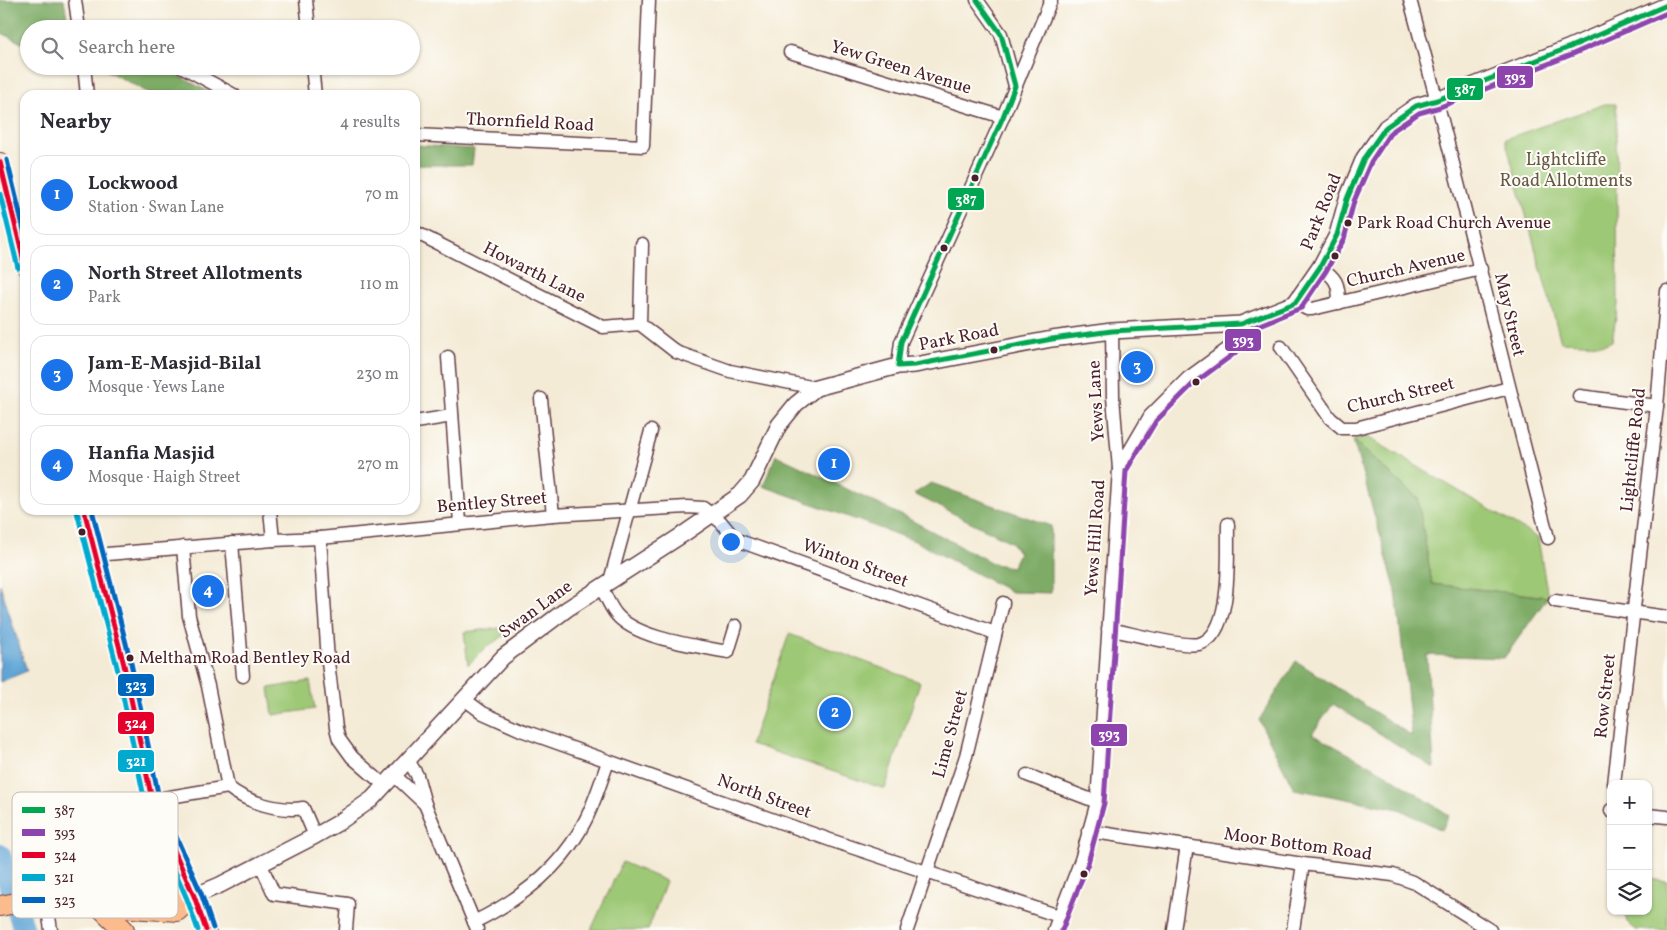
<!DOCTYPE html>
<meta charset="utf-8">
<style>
:root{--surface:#fff;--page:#f2f2f3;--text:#2b2b33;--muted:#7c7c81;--line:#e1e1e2;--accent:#1a73e8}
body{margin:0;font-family:Vollkorn,serif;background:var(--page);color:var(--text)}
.controls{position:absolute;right:15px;bottom:15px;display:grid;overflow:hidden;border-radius:10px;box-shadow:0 1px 4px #0004}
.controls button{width:45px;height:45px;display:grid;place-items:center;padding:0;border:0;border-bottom:1px solid var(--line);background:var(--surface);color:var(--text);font:25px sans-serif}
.you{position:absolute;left:730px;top:541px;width:18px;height:18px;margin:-12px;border:4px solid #fff;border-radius:50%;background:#1a73e8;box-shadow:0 0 0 8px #1a73e833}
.badge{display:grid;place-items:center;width:32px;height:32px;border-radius:50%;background:var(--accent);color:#fff;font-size:16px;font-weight:700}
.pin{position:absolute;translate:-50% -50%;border:2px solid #fff;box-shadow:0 1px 5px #0006}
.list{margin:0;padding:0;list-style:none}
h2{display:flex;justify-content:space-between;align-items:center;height:65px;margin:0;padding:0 20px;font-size:21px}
h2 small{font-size:16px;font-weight:400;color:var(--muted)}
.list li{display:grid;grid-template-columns:32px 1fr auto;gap:15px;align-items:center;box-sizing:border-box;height:80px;margin:0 10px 10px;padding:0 10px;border:1px solid var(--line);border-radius:15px}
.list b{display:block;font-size:19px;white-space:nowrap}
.list p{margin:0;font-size:16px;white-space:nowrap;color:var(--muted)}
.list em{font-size:16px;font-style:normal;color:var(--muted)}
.icon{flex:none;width:28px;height:28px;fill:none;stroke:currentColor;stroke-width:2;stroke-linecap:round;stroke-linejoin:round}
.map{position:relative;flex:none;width:1667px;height:930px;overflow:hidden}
.search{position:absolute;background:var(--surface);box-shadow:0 1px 4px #0004;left:20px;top:20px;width:400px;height:55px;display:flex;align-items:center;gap:12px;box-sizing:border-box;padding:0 18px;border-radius:28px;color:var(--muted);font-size:19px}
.panel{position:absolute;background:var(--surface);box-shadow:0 1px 4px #0004;left:20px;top:90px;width:400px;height:425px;border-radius:15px}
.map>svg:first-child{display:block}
.green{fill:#9dc875;stroke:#747450}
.forest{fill:#7eac66;stroke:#646648}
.water{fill:#61a5d6;stroke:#566280}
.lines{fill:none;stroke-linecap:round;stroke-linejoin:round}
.river{stroke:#61a5d6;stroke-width:22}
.minor-casing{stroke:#643e45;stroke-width:15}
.tertiary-casing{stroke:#643e45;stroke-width:18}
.secondary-casing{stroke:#643e45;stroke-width:20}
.primary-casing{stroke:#643e45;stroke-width:22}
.minor{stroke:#fff;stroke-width:12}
.tertiary{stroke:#fff;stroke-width:15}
.secondary{stroke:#fde4d1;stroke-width:18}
.primary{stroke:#fbbb8c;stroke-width:20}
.bus-1-casing{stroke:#fdfcf7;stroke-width:9}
.bus-2-casing{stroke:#fdfcf7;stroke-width:9}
.bus-3-casing{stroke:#fdfcf7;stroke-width:9}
.bus-4-casing{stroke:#fdfcf7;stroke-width:9}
.bus-5-casing{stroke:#fdfcf7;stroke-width:9}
.bus-1{stroke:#00a651;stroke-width:5}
.bus-2{stroke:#8e44ad;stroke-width:5}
.bus-3{stroke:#e4002b;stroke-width:5}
.bus-4{stroke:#00a9ce;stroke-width:5}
.bus-5{stroke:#0065bd;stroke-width:5}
.bus-dot{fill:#4a1f2b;stroke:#fdfcf7;stroke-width:2}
.labels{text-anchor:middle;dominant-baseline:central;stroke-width:4;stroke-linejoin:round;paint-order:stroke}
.bus-label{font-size:17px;fill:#4a1f2b;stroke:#fdfcf7;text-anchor:start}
.street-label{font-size:18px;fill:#4a1f2b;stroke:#fdfcf7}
.park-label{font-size:18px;fill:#675a45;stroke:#fdfcf7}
.key{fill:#fdfcf7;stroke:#c7baba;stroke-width:1}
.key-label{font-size:14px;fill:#4a1f2b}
.line-badge{stroke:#fdfcf7;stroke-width:2}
.badge-label{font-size:14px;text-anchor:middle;font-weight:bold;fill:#fff}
</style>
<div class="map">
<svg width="1667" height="930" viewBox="0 0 1667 930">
<rect width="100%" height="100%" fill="#fdfcf7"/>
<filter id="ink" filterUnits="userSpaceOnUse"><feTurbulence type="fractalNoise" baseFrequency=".02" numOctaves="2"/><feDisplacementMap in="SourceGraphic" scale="10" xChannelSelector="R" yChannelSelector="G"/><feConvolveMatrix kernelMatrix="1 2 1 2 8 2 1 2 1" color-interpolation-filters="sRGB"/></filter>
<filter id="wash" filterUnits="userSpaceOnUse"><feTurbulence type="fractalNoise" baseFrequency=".0096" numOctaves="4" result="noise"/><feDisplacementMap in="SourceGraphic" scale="20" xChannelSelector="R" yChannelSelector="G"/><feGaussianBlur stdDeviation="1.12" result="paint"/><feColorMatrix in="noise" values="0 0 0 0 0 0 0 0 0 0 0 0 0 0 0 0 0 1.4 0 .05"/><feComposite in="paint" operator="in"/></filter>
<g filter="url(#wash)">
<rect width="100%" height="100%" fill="#f4ebd6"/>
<g class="green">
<path d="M1605,104H1616L1618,305L1612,341L1605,344L1561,342L1505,139Z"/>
<path d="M1366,436L1538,538L1548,597L1432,584L1418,499L1353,440Z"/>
<path d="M509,627L511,631L485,648L468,665L464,632Z"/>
<path d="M789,634L920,682L885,789L751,744Z"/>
<path d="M310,681L315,709L273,715L269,688Z"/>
<path d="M622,862L666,881L648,930H591Z"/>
<path d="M1648,879L1667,881V930H1636L1626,921L1627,911H1648Z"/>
</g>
<g class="forest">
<path d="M0,0H64L69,29H29V47L0,32Z"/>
<path d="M98,66H160L215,95H153Z"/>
<path d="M415,145L474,149L472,165H415Z"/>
<path d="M1353,440L1418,499L1432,584L1548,597L1504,658L1427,655L1434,768L1333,704L1312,734L1386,774L1449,815L1442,830L1399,809L1294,789L1259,720L1296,661L1412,736L1396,591Z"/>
<path d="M776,455L905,517L994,564L1012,567L1019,553L1011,542L914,494L931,483L1051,526V593L1011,592L915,541L763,486Z"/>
</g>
<path class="water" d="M0,584L27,671L0,682Z"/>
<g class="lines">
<path class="river" d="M0,855L24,930"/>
</g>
</g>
<g filter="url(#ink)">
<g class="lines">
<g class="minor-casing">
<g id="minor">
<path d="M75,0L79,29"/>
<path d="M306,0L309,29"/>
<path d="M977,0L1001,34L1015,86"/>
<path d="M1410,0C1459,179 1501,359 1548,538"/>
<path d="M790,52L1003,117"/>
<path d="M84,66L87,95"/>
<path d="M181,66L234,95"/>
<path d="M312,66L315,95"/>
<path d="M415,135L643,146L649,0"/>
<path d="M415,232L603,327L640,324"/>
<path d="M642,244L640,324L676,352L730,371L816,388"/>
<path d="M1320,267C1336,278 1339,283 1339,303"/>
<path d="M1295,303L1307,309H1312L1481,269"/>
<path d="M1112,331L1113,397L1119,469"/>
<path d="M1281,347L1330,418L1342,428H1356L1509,388"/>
<path d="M448,357L460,523"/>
<path d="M898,366L901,342L1003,117L1051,0"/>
<path d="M1579,396L1657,406"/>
<path d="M541,399L553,515"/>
<path d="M415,422L452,416"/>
<path d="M270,510L273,540"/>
<path d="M320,538L328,662L336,728L339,739L352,757L384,785"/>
<path d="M232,543L243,676"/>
<path d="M183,547L189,616L208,686L228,787"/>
<path d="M95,555L273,540L320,538L553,515L687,507L703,508L721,522L735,539L745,543L995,633"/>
<path d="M610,581L651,431"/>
<path d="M601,587C606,596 610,607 616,614C636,639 698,646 728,652L736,626"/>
<path d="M1555,601L1667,617"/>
<path d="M1108,629C1127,632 1183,648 1199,644C1234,635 1227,552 1228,524"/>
<path d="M464,699L483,713L521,730L833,841L1059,916"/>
<path d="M408,760L417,775L425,804L477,929"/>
<path d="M394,775L425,804"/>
<path d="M1027,775L1097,802"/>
<path d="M1614,784L1657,406L1667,291"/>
<path d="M228,787C246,802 280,812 303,808L315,836"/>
<path d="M152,800L228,787"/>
<path d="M1611,810V811"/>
<path d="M1648,815L1667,817"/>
<path d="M1088,831L1303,864L1393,875L1415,883L1490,930"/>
<path d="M261,865L274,894L348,904L346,930"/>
<path d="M46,897L51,930"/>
<path d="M474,922C521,899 563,867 586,819C595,801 601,781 608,762"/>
<path d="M907,930L966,756L1003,603"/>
<path d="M1054,930L1081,860L1097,802L1119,469L1150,416L1188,378L1233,345L1241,324"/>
<path d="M1174,930L1187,846"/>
<path d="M1293,930L1303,864"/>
</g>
</g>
<g class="tertiary-casing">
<path id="tertiary" d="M194,896L220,885L315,836L338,823L372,799L503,657L567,609L682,535L740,495L752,481L779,425L796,404L816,388L898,366L915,365L1052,339L1112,331L1241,324L1295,303L1320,267L1337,235L1347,199L1364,158L1386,127L1416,106L1437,100L1570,47L1667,5"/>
</g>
<g class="secondary-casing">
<g id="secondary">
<path d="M0,162L25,266"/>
<path d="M84,510L124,665L152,800L194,896"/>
</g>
</g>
<g class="primary-casing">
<g id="primary">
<path d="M86,896C108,909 151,909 177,911L194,896"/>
<path d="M194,896L206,930"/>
<path d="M94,901L124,930"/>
<path d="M0,906L59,895L120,890H178L194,896"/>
</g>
</g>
<use href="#minor" class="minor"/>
<use href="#tertiary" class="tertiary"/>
<use href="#secondary" class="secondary"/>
<use href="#primary" class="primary"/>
<g class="bus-1-casing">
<path id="bus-1" d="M977,0L1001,34L1015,86L1003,117L901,342L898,366L915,365L1052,339L1112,331L1241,324L1295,303L1320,267L1337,235L1347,199L1364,158L1386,127L1416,106L1437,100L1570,47L1667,5"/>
</g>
<g class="bus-2-casing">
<path id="bus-2" d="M1062,930L1088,863L1104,803L1126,471L1156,421L1193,384L1239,350L1247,330L1301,308L1326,271L1344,239L1354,201L1371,162L1391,132L1419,113L1440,107L1573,54L1667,13"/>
</g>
<g class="bus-3-casing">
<g id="bus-3">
<path d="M0,162L25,266"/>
<path d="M84,510L124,665L152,800L194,896L206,930"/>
</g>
</g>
<g class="bus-4-casing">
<g id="bus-4">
<path d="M0,194L18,268"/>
<path d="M77,512L117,667L145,802L187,899L198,930"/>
</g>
</g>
<g class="bus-5-casing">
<g id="bus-5">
<path d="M7,160L25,234"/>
<path d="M92,510L131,663L159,798L201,893L213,928"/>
</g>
</g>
<use href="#bus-1" class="bus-1"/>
<use href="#bus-2" class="bus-2"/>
<use href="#bus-3" class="bus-3"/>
<use href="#bus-4" class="bus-4"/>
<use href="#bus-5" class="bus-5"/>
</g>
</g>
<g class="bus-dot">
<circle cx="975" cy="178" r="4.5"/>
<circle cx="1348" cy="223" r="4.5"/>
<circle cx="944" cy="248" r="4.5"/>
<circle cx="1335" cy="256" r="4.5"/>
<circle cx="994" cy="350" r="4.5"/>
<circle cx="1196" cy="382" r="4.5"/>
<circle cx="82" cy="532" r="4.5"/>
<circle cx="130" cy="658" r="4.5"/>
<circle cx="1084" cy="874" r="4.5"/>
</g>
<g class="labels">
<g class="bus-label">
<text x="1357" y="223">Park Road Church Avenue</text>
<text x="139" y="658">Meltham Road Bentley Road</text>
</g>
<g class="street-label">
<text transform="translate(901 68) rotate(17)">Yew Green Avenue</text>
<text transform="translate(530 123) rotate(3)">Thornfield Road</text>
<text transform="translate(1322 212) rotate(-68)">Park Road</text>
<text transform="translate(1406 269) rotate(-13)">Church Avenue</text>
<text transform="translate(534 273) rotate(27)">Howarth Lane</text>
<text transform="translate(1509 315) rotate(77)">May Street</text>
<text transform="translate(959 338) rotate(-11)">Park Road</text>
<text transform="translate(1401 396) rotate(-13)">Church Street</text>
<text transform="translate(1097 401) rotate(-93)">Yews Lane</text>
<text transform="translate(1634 450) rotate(-84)">Lightcliffe Road</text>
<text transform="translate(492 503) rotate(-5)">Bentley Street</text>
<text transform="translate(1096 538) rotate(-86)">Yews Hill Road</text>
<text transform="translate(855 564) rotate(20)">Winton Street</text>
<text transform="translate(536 610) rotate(-36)">Swan Lane</text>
<text transform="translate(1606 696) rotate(-84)">Row Street</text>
<text transform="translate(951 734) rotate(-75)">Lime Street</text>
<text transform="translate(764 797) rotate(20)">North Street</text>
<text transform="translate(1298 845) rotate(8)">Moor Bottom Road</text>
</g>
<g class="park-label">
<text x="1566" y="160">Lightcliffe<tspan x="1566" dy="21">Road Allotments</tspan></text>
</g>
</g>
<rect x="12" y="792" width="166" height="126" rx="8" class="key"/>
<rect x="22" y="807" width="23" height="6" fill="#00a651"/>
<rect x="22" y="829" width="23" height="7" fill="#8e44ad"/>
<rect x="22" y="852" width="23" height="6" fill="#e4002b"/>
<rect x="22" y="874" width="23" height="7" fill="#00a9ce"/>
<rect x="22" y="897" width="23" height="6" fill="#0065bd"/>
<g class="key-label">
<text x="54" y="815">387</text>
<text x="54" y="837">393</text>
<text x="54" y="860">324</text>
<text x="54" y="882">321</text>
<text x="54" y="905">323</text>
</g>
<g class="line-badge">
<rect x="1496" y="65" width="38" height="24" rx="5" fill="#8e44ad"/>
<rect x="1446" y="77" width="38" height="24" rx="5" fill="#00a651"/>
<rect x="947" y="187" width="38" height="24" rx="5" fill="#00a651"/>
<rect x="1224" y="328" width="38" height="24" rx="5" fill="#8e44ad"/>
<rect x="117" y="673" width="38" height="24" rx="5" fill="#0065bd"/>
<rect x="117" y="711" width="38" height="24" rx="5" fill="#e4002b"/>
<rect x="1090" y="723" width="38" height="24" rx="5" fill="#8e44ad"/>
<rect x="117" y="749" width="38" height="24" rx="5" fill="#00a9ce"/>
</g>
<g class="badge-label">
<text x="1515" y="82">393</text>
<text x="1465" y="94">387</text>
<text x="966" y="204">387</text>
<text x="1243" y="345">393</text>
<text x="136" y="690">323</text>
<text x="136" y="728">324</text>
<text x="1109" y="739">393</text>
<text x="136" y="766">321</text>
</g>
</svg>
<div class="controls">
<button>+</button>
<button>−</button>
<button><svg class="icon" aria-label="layers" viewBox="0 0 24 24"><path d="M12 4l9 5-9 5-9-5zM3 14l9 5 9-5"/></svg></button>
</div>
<div class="you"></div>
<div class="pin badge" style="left:834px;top:464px">1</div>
<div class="pin badge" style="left:835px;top:713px">2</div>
<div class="pin badge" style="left:1137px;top:367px">3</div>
<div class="pin badge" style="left:208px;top:591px">4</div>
<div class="search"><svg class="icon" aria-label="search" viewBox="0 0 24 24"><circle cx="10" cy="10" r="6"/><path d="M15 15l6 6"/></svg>Search here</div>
<section class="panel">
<h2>Nearby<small>4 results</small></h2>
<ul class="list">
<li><span class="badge">1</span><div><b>Lockwood</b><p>Station · Swan Lane</p></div><em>70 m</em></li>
<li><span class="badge">2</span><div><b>North Street Allotments</b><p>Park</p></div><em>110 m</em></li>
<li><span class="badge">3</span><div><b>Jam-E-Masjid-Bilal</b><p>Mosque · Yews Lane</p></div><em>230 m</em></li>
<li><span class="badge">4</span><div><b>Hanfia Masjid</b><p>Mosque · Haigh Street</p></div><em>270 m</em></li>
</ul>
</section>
</div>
